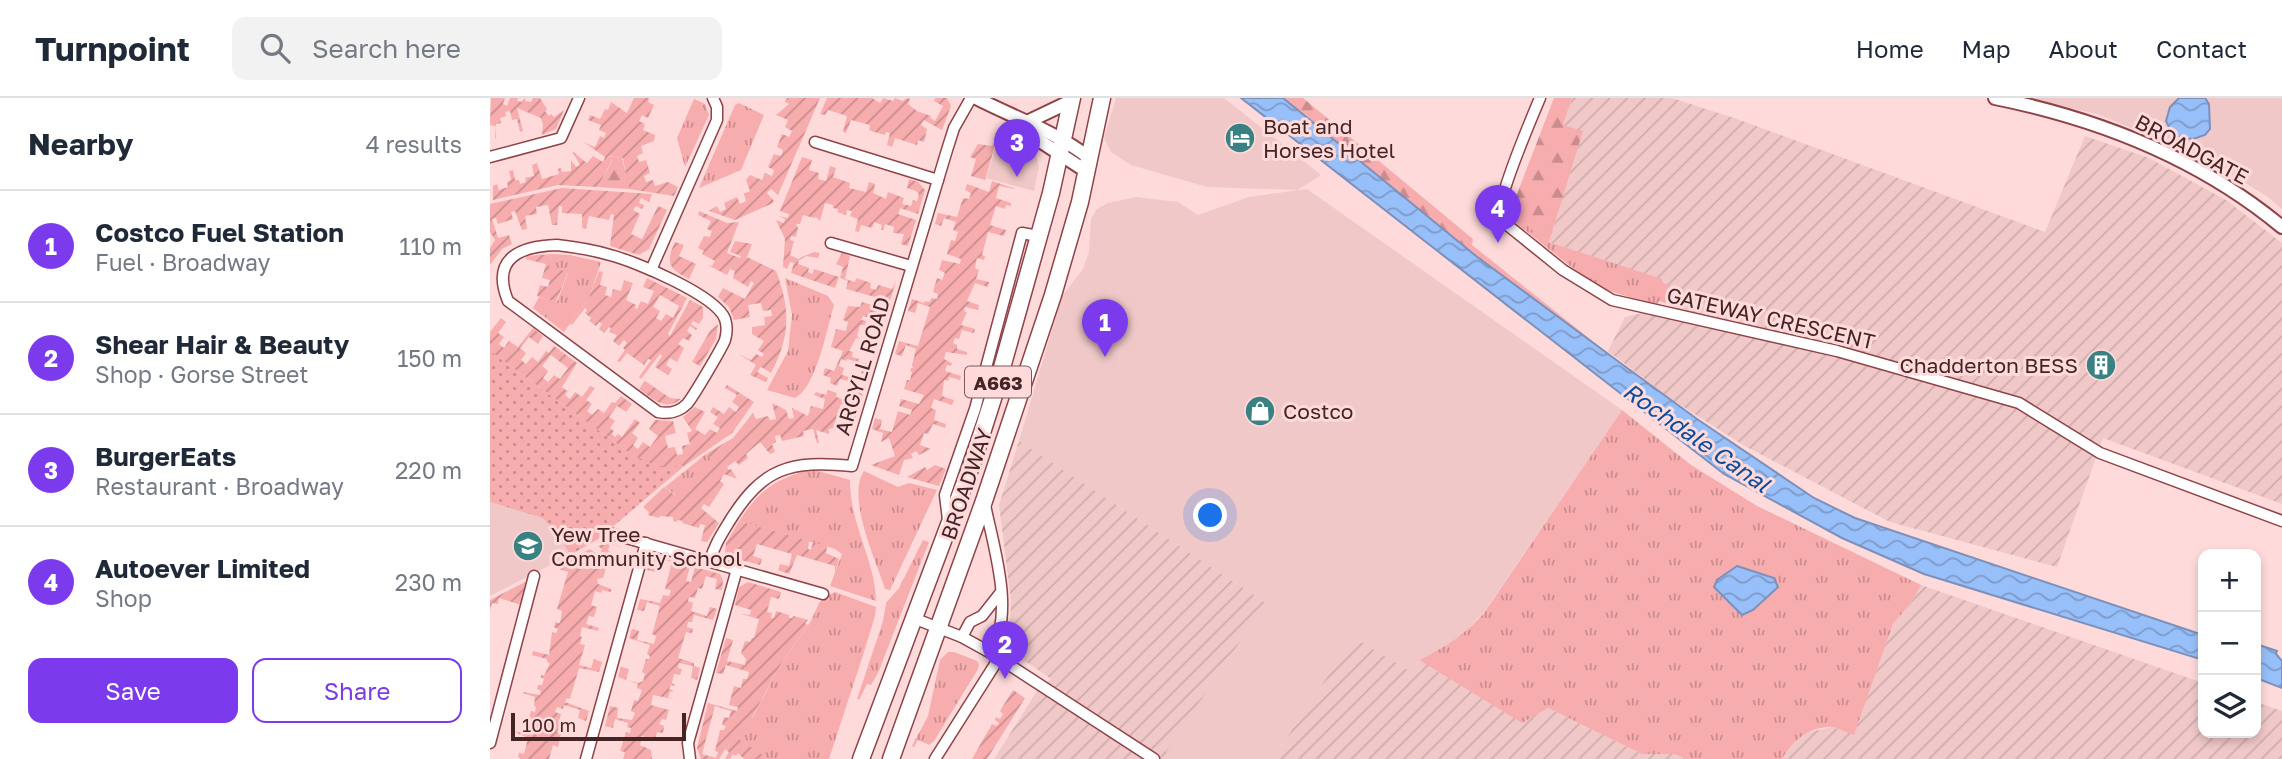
<!DOCTYPE html>
<meta charset="utf-8">
<style>
:root{--surface:#fff;--page:#f2f2f3;--text:#1f2937;--muted:#747a83;--line:#e0e1e3;--accent:#7c3aed}
body{margin:0;font-family:"Golos Text",sans-serif;background:var(--page);color:var(--text)}
.controls{position:absolute;right:21px;bottom:21px;display:grid;overflow:hidden;border-radius:14px;box-shadow:0 4px 10px #0003}
.controls button{width:63px;height:63px;display:grid;place-items:center;padding:0;border:0;border-bottom:2px solid var(--line);background:var(--surface);color:var(--text);font:35px sans-serif}
.scale{position:absolute;left:21px;bottom:18px;width:175px;box-sizing:border-box;padding-left:7px;border:4px solid #452425;border-top:0;font-size:19px;line-height:24px;white-space:nowrap;color:#452425;-webkit-text-stroke:5px #fedada;paint-order:stroke}
.you{position:absolute;left:721px;top:418px;width:24px;height:24px;margin:-18px;border:5px solid #fff;border-radius:50%;background:#1a73e8;box-shadow:0 0 0 10px #1a73e833}
.badge{display:grid;place-items:center;width:46px;height:46px;border-radius:50%;background:var(--accent);color:#fff;font-size:23px;font-weight:700}
.pin{position:absolute;translate:-50% -58px;filter:drop-shadow(0 2px 4px #0008)}
.pin::after{content:'';position:absolute;top:37px;width:24px;height:21px;background:inherit;clip-path:polygon(0 0,100% 0,50% 100%)}
.list{margin:0;padding:0;list-style:none}
h2{display:flex;justify-content:space-between;align-items:center;height:91px;margin:0;padding:0 28px;font-size:30px}
h2 small{font-size:23px;font-weight:400;color:var(--muted)}
.list li{display:grid;grid-template-columns:46px 1fr auto;gap:21px;align-items:center;box-sizing:border-box;height:112px;padding:0 28px;border-top:2px solid var(--line)}
.list b{display:block;font-size:26px;white-space:nowrap}
.list p{margin:0;font-size:23px;white-space:nowrap;color:var(--muted)}
.list em{font-size:23px;font-style:normal;color:var(--muted)}
.actions{display:flex;gap:14px;padding:21px 28px}
.actions a{flex:1;padding:16px 0;border:2px solid var(--accent);border-radius:14px;text-align:center;font-size:24px;color:var(--accent)}
.actions .main{background:var(--accent);color:#fff}
.icon{flex:none;width:38px;height:38px;fill:none;stroke:currentColor;stroke-width:2;stroke-linecap:round;stroke-linejoin:round}
.map{position:relative;flex:none;width:1792px;height:661px;overflow:hidden}
header{display:flex;align-items:center;gap:42px;box-sizing:border-box;height:98px;padding:0 35px;background:var(--surface);border-bottom:2px solid var(--line)}
header strong{font-size:33px}
nav{display:flex;gap:38px;margin-inline-start:auto;font-size:24px}
.search{width:490px;height:63px;background:var(--page);display:flex;align-items:center;gap:18px;box-sizing:border-box;padding:0 24px;border-radius:14px;color:var(--muted);font-size:26px}
main{display:flex}
aside{flex:1;background:var(--surface)}
.map>svg:first-child{display:block}
.built{fill:#f0c8c8}
.industrial{fill:url(#industrial-furrows)}
.grass{fill:url(#grass-tufts)}
.forest{fill:url(#forest-firs)}
.park{fill:url(#park-dots)}
.garden{fill:url(#garden-furrows);fill-rule:evenodd}
.water{fill:url(#water-waves);stroke:#7e90b9;stroke-width:2}
.lines{fill:none;stroke-linecap:round;stroke-linejoin:round}
.minor-casing{stroke:#8e4348;stroke-width:13}
.tertiary-casing{stroke:#8e4348;stroke-width:16}
.trunk-casing{stroke:#8e4348;stroke-width:19}
.minor{stroke:#fff;stroke-width:10}
.tertiary{stroke:#fff;stroke-width:12}
.trunk{stroke:#fff;stroke-width:16}
.labels{text-anchor:middle;dominant-baseline:central;stroke-width:6;stroke-linejoin:round;paint-order:stroke}
.shield{fill:#fedada;stroke:#7c5b5b;stroke-width:2}
.shield-label{font-size:19px;font-weight:bold;fill:#452425}
.poi-label{font-size:21px;fill:#452425;stroke:#fedada;text-anchor:start}
.street-label{font-size:21px;fill:#452425;stroke:#fedada}
.water-label{font-size:23px;font-style:italic;fill:#0a4c9f;stroke:#fedada}
</style>
<header>
<strong>Turnpoint</strong>
<div class="search"><svg class="icon" aria-label="search" viewBox="0 0 24 24"><circle cx="10" cy="10" r="6"/><path d="M15 15l6 6"/></svg>Search here</div>
<nav><a>Home</a><a>Map</a><a>About</a><a>Contact</a></nav>
</header>
<main>
<aside>
<h2>Nearby<small>4 results</small></h2>
<ul class="list">
<li><span class="badge">1</span><div><b>Costco Fuel Station</b><p>Fuel · Broadway</p></div><em>110 m</em></li>
<li><span class="badge">2</span><div><b>Shear Hair &amp; Beauty</b><p>Shop · Gorse Street</p></div><em>150 m</em></li>
<li><span class="badge">3</span><div><b>BurgerEats</b><p>Restaurant · Broadway</p></div><em>220 m</em></li>
<li><span class="badge">4</span><div><b>Autoever Limited</b><p>Shop</p></div><em>230 m</em></li>
</ul>
<div class="actions"><a class="main">Save</a><a>Share</a></div>
</aside>
<div class="map">
<svg width="1792" height="661" viewBox="0 0 1792 661">
<defs>
<pattern id="industrial-furrows" width="10" height="10" patternUnits="userSpaceOnUse" patternTransform="scale(1.75)"><rect width="10" height="10" fill="#f0c8c8"/><path d="M-1 1l2-2M0 10L10 0M9 11l2-2" fill="none" stroke="#cfacac"/></pattern>
<pattern id="grass-tufts" width="24" height="20" patternUnits="userSpaceOnUse" patternTransform="scale(1.75)"><rect width="24" height="20" fill="#f7acae"/><path d="M3 7l-1-3M5 7V3M7 7l1-3M15 17l-1-3M17 17v-4M19 17l1-3" fill="none" stroke="#ca8c8d"/></pattern>
<pattern id="forest-firs" width="22" height="20" patternUnits="userSpaceOnUse" patternTransform="scale(1.75)"><rect width="22" height="20" fill="#f7acae"/><path d="M5 1l3.5 6h-7zM16 11l3.5 6h-7z" fill="#ca8c8d"/></pattern>
<pattern id="park-dots" width="8" height="8" patternUnits="userSpaceOnUse" patternTransform="scale(1.75)"><rect width="8" height="8" fill="#f7acae"/><path d="M2 2h.1M6 6h.1" fill="none" stroke="#ca8c8d" stroke-width="1.8" stroke-linecap="round"/></pattern>
<pattern id="garden-furrows" width="10" height="10" patternUnits="userSpaceOnUse" patternTransform="scale(1.75)"><rect width="10" height="10" fill="#f7acae"/><path d="M-1 1l2-2M0 10L10 0M9 11l2-2" fill="none" stroke="#ca8c8d"/></pattern>
<pattern id="water-waves" width="16" height="10" patternUnits="userSpaceOnUse" patternTransform="scale(1.75)"><rect width="16" height="10" fill="#97bff9"/><path d="M0 5q4-4 8 0t8 0" fill="none" stroke="#7d9bc9"/></pattern>
</defs>
<rect width="100%" height="100%" fill="#fedada"/>
<g class="built">
<path d="M626,0H734L831,77L808,92L717,89L641,67L621,54L614,40Z"/>
<path d="M1541,0H1792V111L1778,99L1717,62L1610,17Z"/>
<path d="M512,30L542,51L547,60L549,69L544,93L496,80Z"/>
<path d="M817,91L1132,312L994,514L974,535L951,551L929,562L921,575L863,539L783,661H685L675,654L776,505L529,343L572,198L593,171L599,154L601,121L607,111L618,105L646,99L688,104L708,117L759,99Z"/>
<path d="M0,404L53,419L70,439L80,457L0,498Z"/>
</g>
<g class="industrial">
<path d="M1082,0H1182L1247,21L1555,134L1595,38L1659,60L1736,102L1792,145V406L1613,340L1567,469L1400,424L1253,347L1181,301L1118,253L1135,219L1180,209L1185,200L1184,194L1172,184V182L1059,144L1092,34L1073,27Z"/>
<path d="M529,343L776,505L676,654L685,661H504L547,593L561,581L519,552L521,502L509,407Z"/>
<path d="M1431,487L1713,585V635H1766V604L1792,613V661H1292L1300,647L1315,635L1342,629L1364,636L1403,526L1420,506Z"/>
<path d="M863,539L921,574L929,562L1032,624L1058,610L1152,656H1186L1196,661H783Z"/>
</g>
<g class="grass">
<path d="M204,1L215,6L219,17L195,69L187,40Z"/>
<path d="M249,5L274,17L251,72L209,90L245,7Z"/>
<path d="M1025,108L1030,120L1059,144L1172,181V184L1180,188L1185,200L1175,205L1169,203L1167,208L1114,191L1089,175L1021,121L1019,113Z"/>
<path d="M61,156L80,157L111,164L99,200L74,234L43,210L49,199L67,204L78,175L58,169Z"/>
<path d="M295,180L338,198L344,207C337,230 326,290 305,300L277,292L298,253L302,217Z"/>
<path d="M1132,312L1201,367L1267,408L1431,487L1420,506L1403,526L1364,637C1357,635 1349,630 1342,629C1319,628 1302,643 1292,661H1196L1185,656H1152L1058,610L1032,625L929,562C954,550 976,536 994,515Z"/>
<path d="M216,356L224,363L200,392L186,397L175,389Z"/>
<path d="M315,373H328L360,382C360,428 385,461 386,503L340,488L352,456L345,451L249,423C268,395 281,383 315,373Z"/>
<path d="M374,373L408,389L419,385L447,392L400,492L395,491C386,462 356,399 374,373Z"/>
<path d="M433,442L439,444L388,575L381,587L377,586L369,602L367,601L393,523L396,505L409,490Z"/>
<path d="M345,494L386,509L385,518L373,557L339,661H279L247,641L264,617L291,566L321,523L329,505L334,499Z"/>
<path d="M458,554H464L487,563L489,566L488,571L444,643L439,647L428,642L424,649L422,648L438,618L450,562Z"/>
</g>
<g class="forest">
<path d="M793,0H813L983,141L982,147L1129,264L986,158Z"/>
<path d="M1064,0H1082L1073,27L1093,33L1059,144C1040,129 1022,123 1027,96Z"/>
<path d="M116,58L132,60L136,77L139,78V91L108,89L122,63Z"/>
</g>
<path class="park" d="M0,253L141,356L192,366L193,369L107,442L80,457L70,439L53,420L0,404Z"/>
<g class="garden">
<path d="M1,0H15L13,6L17,8L20,0H28L27,3L32,4L35,0V3L41,4L43,0H50L57,11L55,13L59,18L61,16L64,19L74,12L66,31L52,37L53,27L51,20L27,10L33,33L30,34L27,21L22,22L20,13L15,14L16,18L10,20L11,25L6,26V40H5L6,28L0,27Z"/>
<path d="M144,0H159L158,4L164,7L158,20L152,17L149,23L155,26L153,32L165,37L164,43L151,48L153,55L147,58L149,64L156,62L160,75L154,78L156,84L163,82L165,88L178,84L188,89L184,98L139,91V78H136L133,60L117,58L122,62L108,89L68,87L3,102V88L7,86L9,92L18,89L17,84L21,82L19,73L23,72L25,82H29L30,86L36,84L35,80L44,78L42,67L47,65L52,81L69,76L68,71L71,70L72,74L81,73V62L86,69L90,67L82,53L97,65L103,58L113,64L115,59L95,45L105,49L110,38L114,40L116,35L109,32L111,27L98,22L100,17L110,21L115,11L118,12L121,4L137,15Z"/>
<path d="M297,0H330L288,97L281,91L277,95L284,103L283,105L245,122L219,113L227,108L230,114L236,111L234,105L247,99L250,106L256,103L254,96L260,93L256,82L260,77L272,82L275,75L282,78L284,72L278,69L284,56L291,58L293,52L287,49L292,36L299,39L302,33L295,29L298,22L286,17L299,6L295,4Z"/>
<path d="M337,0H382L390,5L393,0L403,3L405,0L413,3L417,0L420,1L418,6L427,13L441,18L440,20L445,23L453,8L444,3L445,0H457L461,8L452,32L434,22L431,27L437,31L434,44L428,42L427,47L405,40L402,49L397,47L400,35L396,34L395,37L381,33L379,32L380,27L361,22L356,35L353,34L357,18L338,12L335,17L330,16Z"/>
<path d="M507,40L495,82L481,78L486,61L480,59L488,46L502,48Z"/>
<path d="M312,59L322,62L319,72L329,75L328,81L336,83L340,68L346,70L343,79L360,85L359,90L376,94L379,84L385,86L383,95L396,101L398,94L414,100L412,106L421,108L423,102L427,103L429,96L426,93L417,90L419,81L428,84L435,92L428,116L410,110L408,116L426,122L418,148L411,146L414,136L403,135L404,129L395,126L393,132H391L392,127L384,124L382,130L371,127L369,134L365,133L368,121L360,118L362,113L357,112L356,117L347,114L348,111L343,110V107L335,105L330,123L326,119L324,120L313,117L310,126H306L308,130L306,139L301,138L300,142L304,143L300,157L308,161L324,154L330,155L328,160L316,158L309,162L308,166L319,170L318,174L322,176L324,171L349,179L345,190L301,175L304,165L300,164L297,171L293,169L295,141L286,122L294,125L295,121L288,118L298,120L299,116L290,113Z"/>
<path d="M502,83L526,91L509,88L506,100L521,105V108L516,107L515,111L506,108L500,127L516,132L514,138L498,134L492,157L495,158L494,162L487,160L485,170L489,172L486,181L499,184L498,189L485,185L477,203L489,207L488,212L475,209L474,213L477,214L471,227L485,231L484,235L472,232L469,241L465,240L463,245L467,247V251L477,254V257L456,254L454,261L462,265L461,268L457,267L455,273L471,278L470,282L459,279L458,283L454,282L452,298L464,302L462,307L444,301L441,310L446,312L444,322L456,326L455,330L443,326L438,336L434,335L430,347L441,351L429,357L426,353L421,356L423,360L414,362L409,377L381,367L405,358L399,340L391,344L393,335L382,331L385,320L392,322L390,331L402,334L408,313L420,317L422,312L409,308L411,301L429,306L434,297L414,291L417,282H420L422,274L420,273L421,270H423L422,267L426,251L416,247L412,258L405,256L409,243L428,248L440,209L428,205L425,215L418,213L422,201L434,205L435,203L440,204L441,200L447,201L448,196L443,194L447,180L452,182L455,175L449,172L452,162L470,166L471,161L457,156L461,142L465,143L468,134L463,132L466,124L454,120L451,128L445,126L448,115L467,119L473,100L479,101L481,95L475,92L477,86L499,94Z"/>
<path d="M72,90L162,96L159,104L151,100L149,105L154,107L152,111L146,108L143,112L150,116L141,136L152,141L168,108L177,112L159,151L149,157L120,148L124,117L121,116L119,122L99,118L96,131L92,130V116L72,115V108H69L67,127H62L58,107L46,109L47,116L35,118L37,131L32,132L25,113L21,114L23,121L8,126L6,120L2,121L8,140L19,137L22,146L12,151L0,167V150L5,142L0,134V106Z"/>
<path d="M209,113L237,125L249,124L237,155L250,160L251,158L240,154L245,143L262,146L257,159L286,173C301,212 300,239 281,275L271,269L267,274L278,280L276,284L260,277L266,267L249,256L261,262L266,256L272,259L274,256L268,252L274,243L262,236V229L275,227L274,219L282,218L281,212L273,213L271,205L258,207L260,219L244,222L239,209L228,199L233,190L255,201L264,185L261,183L258,189L243,180L245,173L240,171L237,177L218,167L222,168L225,163L212,156L214,153L208,150L214,138L220,139L222,133L217,131L221,123L208,117Z"/>
<path d="M185,144L194,147L189,158L206,166L199,181C179,171 175,165 185,144Z"/>
<path d="M352,155L360,158L355,181L365,184L366,180L381,185L380,190L386,192L388,187L402,191L406,183L400,203L356,191L358,183L350,180L353,169L346,166Z"/>
<path d="M61,156L59,169L78,174L66,204L47,198L50,187L58,189L60,182L52,180L56,166L35,161L37,158Z"/>
<path d="M109,173L113,174L110,187L117,189L115,197L121,199L123,191L131,193L134,182L143,185L136,202L146,207L145,210L147,211L151,203L158,206L164,193L153,189L157,180L197,200L178,236L180,238L200,202L213,209V220L209,226L203,223L201,226L207,230L206,232L200,228L197,233L202,237L199,243L193,240L188,246L194,250L187,264L180,260L176,267L182,271L178,277L165,269L172,258L170,256L151,281L149,279L161,262L158,261L154,267L137,255L130,264L127,263L135,252L133,250L137,245L134,242L129,248L123,243L127,237L119,234L121,230L119,229L114,235L109,231L112,226L109,224L106,228L99,223L101,220L95,215L97,212L95,210L82,227L80,226L99,200ZM170,197L189,208L183,220L176,216L171,223L166,220L170,213L163,209Z"/>
<path d="M372,204L389,209L385,221L373,218L371,222L376,223L375,227H370L367,238L370,241L366,240L359,253L363,254L362,259L369,261L368,263L381,267L378,278L371,275L374,266L357,261L356,263L351,261L349,268L354,270L352,277L359,279L358,283L350,281L347,288L340,285L341,280L333,277L335,270L344,273L353,253L341,249L346,231L356,233L358,224L353,222L358,208L370,209Z"/>
<path d="M11,220L16,224L8,235L14,239L9,246L14,250L19,243L28,249L43,230L53,238L48,246L39,239L30,250L36,255L31,262L36,266L42,259L48,264L56,253L59,255L64,248L87,265L72,289L77,293L80,290L75,297L80,301L85,294L92,299L100,288L105,290L96,302L102,306L97,313L102,317L108,311L114,315L122,304L125,305L131,298L142,306L136,314L127,308L119,319L125,323L120,330L124,333L122,336L125,339L128,336L132,339L145,321L150,325L142,335L148,340L143,347L148,351L153,344L160,349L168,338L159,331L165,322L183,323L186,335L175,338L178,350L185,349L187,357L193,356L192,348L200,346L197,335L202,333L193,319L205,309L215,314L205,331L215,337L220,331L227,335L230,330L223,326L228,319L220,314L223,309L234,316L239,309L246,314L249,309L242,304L247,297L235,290L237,287L264,304L242,335L193,369L192,367C173,373 157,364 141,356L0,253V234ZM61,257L78,270L70,281L64,277L58,284L53,280L58,273L52,268Z"/>
<path d="M228,226L226,241L210,268L202,264L220,233Z"/>
<path d="M155,283L180,300L191,301C175,314 163,301 149,291Z"/>
<path d="M338,292L347,295L346,299L362,304L366,293L373,296L365,321L358,319L361,309L351,306L343,330L339,331V336L326,332L329,345H327L323,331L313,333L314,338L292,343L290,337L285,338L286,344L282,346L285,354L280,356L270,344L256,356L258,360L249,367L245,363L237,369L239,372L241,371L247,381L234,376L230,383L234,386L221,406L219,409L214,406L211,410L229,425L217,444L211,443L215,427L210,426L209,430L192,425L193,423L188,422L187,424L183,423V419L170,418L169,420L158,417L159,414L153,409L174,389L185,397L193,387L200,391L224,363L216,356L243,340L263,315L266,321L278,318L280,322L286,321L282,305L296,312L299,321L304,320L302,310L318,318L321,308L333,311L335,301L324,297L326,294L336,297Z"/>
<path d="M445,367L456,371L449,388L417,379L435,369L437,372Z"/>
<path d="M249,423L319,443L318,451L321,452L323,444L337,448L336,455L349,461L345,475V468L307,457L299,476L288,472L290,466L299,468L302,456L267,446L263,458L272,461L270,467L240,459L235,455L236,445Z"/>
<path d="M116,444L134,450L120,446L118,453L121,454L113,480L107,481L108,486L121,491V494L112,492L111,495L105,493L101,507L107,509L104,519L99,518L96,526L109,530L108,533L92,529L90,538L92,539L90,546L95,547L89,567L101,570L104,561L112,564L109,574L89,570L80,601L77,600L75,604L99,613L96,623L88,620L90,612L74,607L73,611L67,609L65,614L71,616L69,623L75,625L73,631L69,630L67,634L71,636L68,649L63,647L59,661H31L28,659L29,655L34,656L38,640L23,633L38,636L42,621L39,620L41,613L45,614L46,609L44,608L45,599L33,595V594L50,597L51,593L47,591L48,587H52L54,581L51,580V577L54,578L60,565L57,564V561L42,557L43,553L59,557L62,534L66,535L68,531L64,529L65,524L70,525L72,513L67,511L78,474L66,470L67,468L100,451L109,458L112,451L108,448Z"/>
<path d="M169,459L200,468L196,483L201,484L205,469L230,476L233,482L232,492L225,491L227,481L216,478L212,491L208,490L205,500L199,499L198,503L203,505L201,513L217,518L220,509L227,511L223,522L204,517L202,524H198L197,529L203,531L202,535L196,534L188,560L204,565V568L210,570L207,582L201,580L203,568L189,565L188,570L192,571L190,577L184,576L182,585L186,588L181,587L179,591L184,593L180,594L178,599L183,601L163,597L161,607L179,612L176,622L172,621L169,626L174,628L173,635L167,634L165,642L152,638L150,647L161,652L162,661H128H133L135,654L130,653L136,634L140,635L141,630L137,629L138,625L125,621L123,630L115,628L120,608L128,610L127,620L142,622L145,615L141,613L144,602L148,603L152,592L147,590L148,586L128,579L131,569L139,571L136,582L149,585L153,583L155,576L152,574L156,561H159L160,558L157,556L160,547L139,540L142,531L149,533L147,542L164,546L166,538L162,536L170,508L157,504L154,513L147,512L150,501L170,505L173,497L179,498L181,492L175,491L182,464L169,461L165,474L157,472L160,465Z"/>
<path d="M37,483L31,507L9,500L8,506L2,505L0,513V502Z"/>
<path d="M258,484L291,494L289,501L281,499L277,514L282,515L281,520H284L286,513L299,517V520H302L304,518L318,522L315,525L318,527L291,566L252,638L247,640L279,661H254L248,655L246,658L243,656L240,661H235L239,654L235,651L229,661H211L207,650L218,605L247,613L248,609L239,607L244,588L251,590L253,581H257L259,574L236,567L233,576L226,575L236,540L243,542L237,563L255,567L256,561L251,555L255,543L260,544L262,540H264L269,521L251,516L260,517L261,512L245,507L249,489ZM225,608L241,613L239,620L234,619L232,627L236,628L234,632H230L225,653L228,654L226,660L212,656Z"/>
<path d="M523,592L535,600L497,661H482L502,626L507,628L509,625L505,622L506,619L510,621L513,616L510,613Z"/>
</g>
<g class="water">
<path d="M751,0H793L986,158L1129,264L1207,321L1324,400L1365,420L1713,537V562L1434,476L1352,440L1234,376Z"/>
<path d="M1689,0H1715L1719,6L1720,31L1715,37L1703,41L1691,40L1681,33L1676,23L1680,9Z"/>
<path d="M1247,468L1284,480L1288,489L1263,512L1252,517L1224,489L1227,482Z"/>
<path d="M1766,546L1787,553L1786,556L1792,563V590L1766,580Z"/>
</g>
<g class="lines">
<g class="minor-casing">
<g id="minor">
<path d="M1050,0C1042,19 1007,101 1010,117C1011,121 1014,123 1016,126L1073,172L1122,202L1347,253L1529,305L1610,355L1792,423"/>
<path d="M325,44L448,82"/>
<path d="M0,59L71,40L89,0"/>
<path d="M341,145L421,168"/>
<path d="M67,147C85,149 103,152 120,157C144,163 226,197 235,221C237,227 237,235 235,242C232,250 203,299 197,306C189,314 178,316 168,314L18,203C0,159 32,148 67,147Z"/>
<path d="M161,172L227,22V9L223,0"/>
<path d="M495,407C504,451 525,514 501,555"/>
<path d="M458,422L455,397L485,311L532,135L548,138"/>
<path d="M119,435L333,496"/>
<path d="M220,463C224,448 231,437 239,424C273,369 300,362 362,368L457,52L464,30L481,0"/>
<path d="M423,520L472,539L501,555L664,661"/>
<path d="M472,539L480,524L492,518L511,494"/>
<path d="M0,645L44,478"/>
<path d="M96,661L156,445"/>
<path d="M200,661L198,645L247,471"/>
<path d="M445,661L509,560"/>
</g>
</g>
<g class="tertiary-casing">
<g id="tertiary">
<path d="M486,0C525,20 564,33 598,59"/>
<path d="M1505,0C1609,21 1710,61 1792,129"/>
<path d="M535,25L547,41L596,73"/>
<path d="M535,25L581,3"/>
</g>
</g>
<g class="trunk-casing">
<g id="trunk">
<path d="M371,661L483,363L506,291L561,95L582,0"/>
<path d="M401,661L494,403L563,197L590,104L612,0"/>
</g>
</g>
<use href="#minor" class="minor"/>
<use href="#tertiary" class="tertiary"/>
<use href="#trunk" class="trunk"/>
</g>
<defs>
<g id="hotel-disc" transform="scale(1.575)"><circle r="9.5" fill="#398183" stroke="#fedada"/><path d="M-6-4.5h1.5V1H6V5H4.5V3h-9V5H-6ZM-4 0a1.8 1.8 0 1 1 3.6 0ZM.5 0V-2.5h3Q6-2.5 6 0Z" fill="#fff"/></g>
<g id="building-disc" transform="scale(1.575)"><circle r="9.5" fill="#398183" stroke="#fedada"/><path d="M-4-6H4V6H1V3H-1V6H-4ZM-2.5-4.3h1.7v1.8h-1.7ZM.8-4.3h1.7v1.8H.8ZM-2.5-1h1.7V.8h-1.7ZM.8-1h1.7V.8H.8Z" fill="#fff"/></g>
<g id="shop-disc" transform="scale(1.575)"><circle r="9.5" fill="#398183" stroke="#fedada"/><path d="M-5-2.5h2.3a2.7 3.5 0 0 1 5.4 0H5L5.5 6h-11ZM-1.5-2.5h3a1.5 2.3 0 0 0-3 0Z" fill="#fff"/></g>
<g id="school-disc" transform="scale(1.575)"><circle r="9.5" fill="#398183" stroke="#fedada"/><path d="M0-5L7-2L0 1L-7-2ZM-4 1L0 2.5L4 1V4Q0 6-4 4Z" fill="#fff"/></g>
</defs>
<g fill-rule="evenodd">
<use href="#hotel-disc" x="750" y="40"/>
<use href="#building-disc" x="1611" y="267"/>
<use href="#shop-disc" x="770" y="313"/>
<use href="#school-disc" x="38" y="448"/>
</g>
<g class="labels">
<rect class="shield" x="475" y="268.5" width="66" height="31" rx="5"/>
<g class="shield-label">
<text x="508" y="284">A663</text>
</g>
<g class="poi-label">
<text x="773" y="28">Boat and<tspan x="773" dy="24">Horses Hotel</tspan></text>
<text x="1588" y="267" text-anchor="end">Chadderton BESS</text>
<text x="793" y="313">Costco</text>
<text x="61" y="436">Yew Tree<tspan x="61" dy="24">Community School</tspan></text>
</g>
<g class="street-label">
<text transform="translate(1702 51) rotate(28)">BROADGATE</text>
<text transform="translate(1281 220) rotate(13)">GATEWAY CRESCENT</text>
<text transform="translate(372 268) rotate(-73)">ARGYLL ROAD</text>
<text transform="translate(476 386) rotate(-71)">BROADWAY</text>
</g>
<g class="water-label">
<text transform="translate(1207 339) rotate(35)">Rochdale Canal</text>
</g>
</g>
</svg>
<div class="controls">
<button>+</button>
<button>−</button>
<button><svg class="icon" aria-label="layers" viewBox="0 0 24 24"><path d="M12 4l9 5-9 5-9-5zM3 14l9 5 9-5"/></svg></button>
</div>
<div class="scale">100 m</div>
<div class="you"></div>
<div class="pin badge" style="left:615px;top:259px">1</div>
<div class="pin badge" style="left:515px;top:581px">2</div>
<div class="pin badge" style="left:527px;top:79px">3</div>
<div class="pin badge" style="left:1008px;top:145px">4</div>
</div>
</main>
